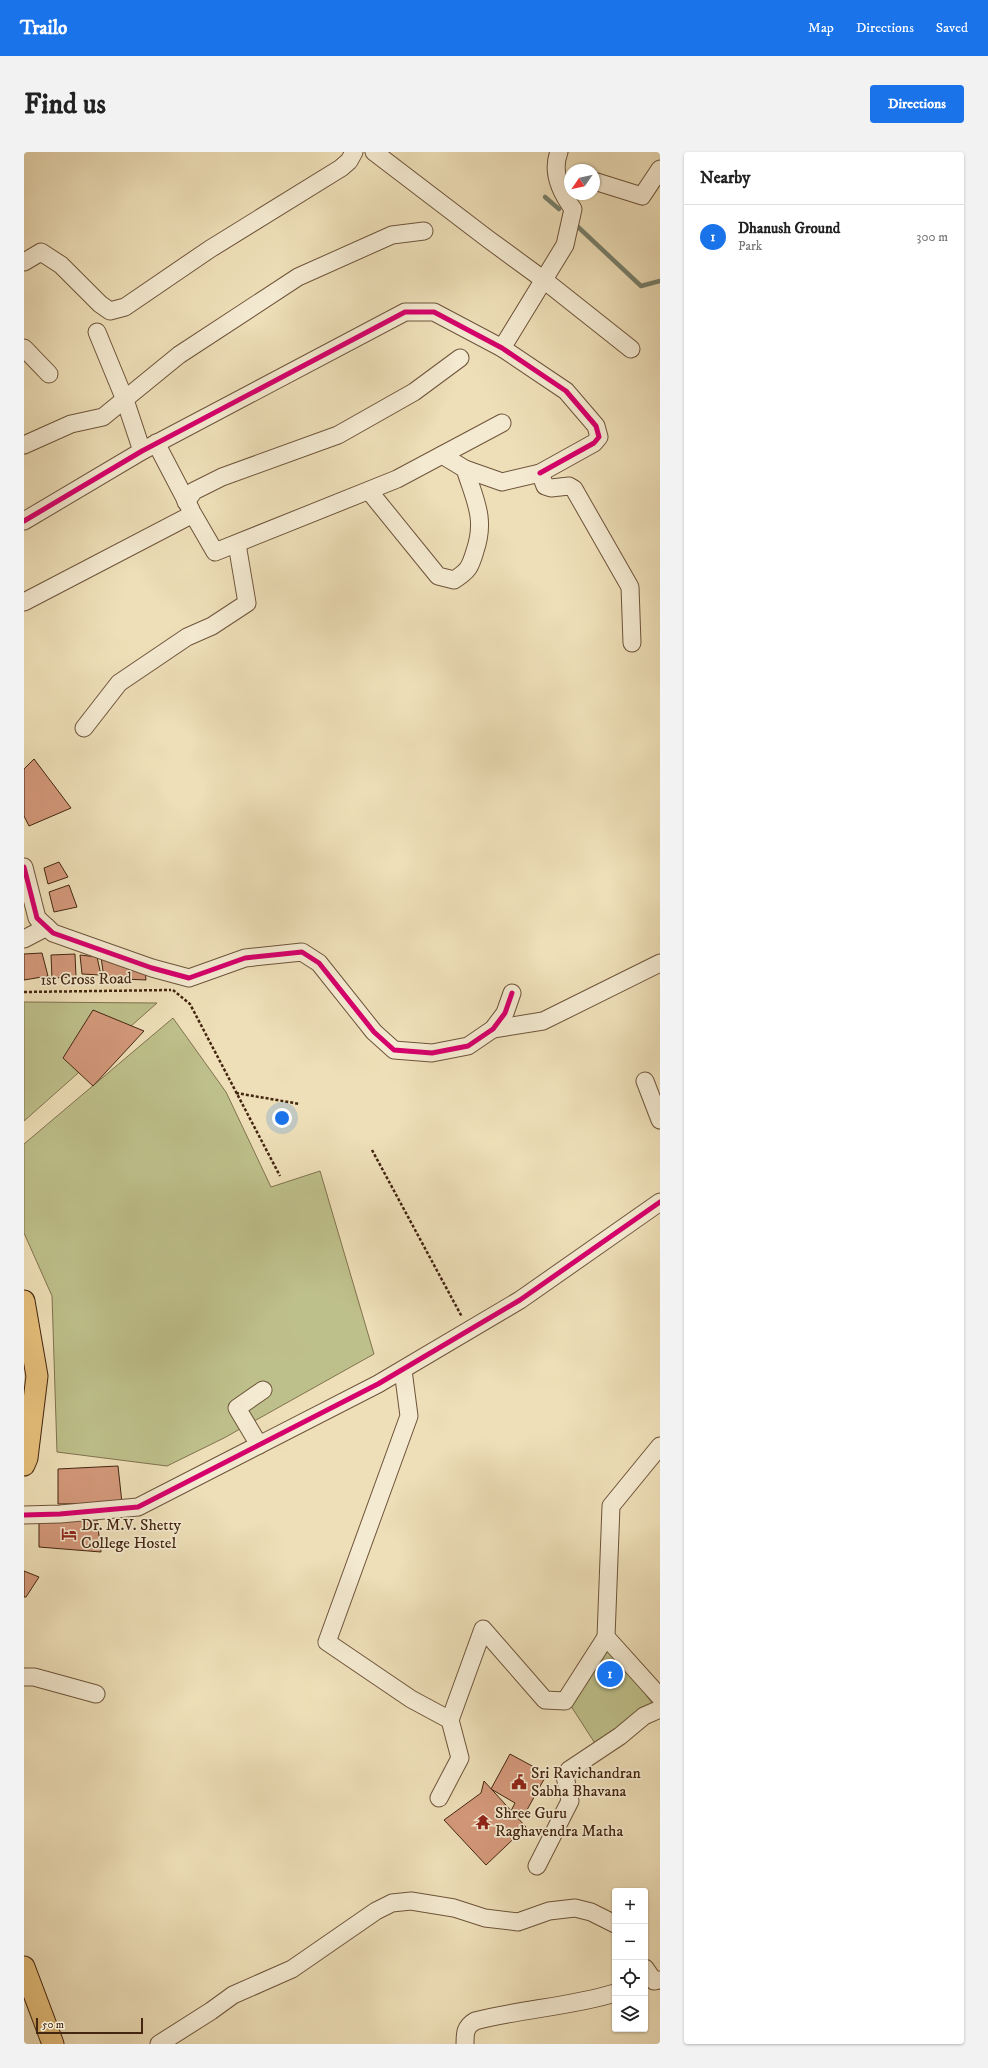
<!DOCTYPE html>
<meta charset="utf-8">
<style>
:root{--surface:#fff;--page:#f2f2f2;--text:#222;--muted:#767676;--line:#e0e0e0;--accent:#1a73e8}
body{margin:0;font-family:"IM FELL DW Pica",serif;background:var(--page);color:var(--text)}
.controls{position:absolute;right:12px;bottom:12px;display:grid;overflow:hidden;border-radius:4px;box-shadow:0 1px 3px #0004}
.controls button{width:36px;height:36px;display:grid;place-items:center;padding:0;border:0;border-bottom:1px solid var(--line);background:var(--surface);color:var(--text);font:20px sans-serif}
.compass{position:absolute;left:540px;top:12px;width:36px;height:36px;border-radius:50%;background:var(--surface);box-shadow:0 1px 3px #0004;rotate:236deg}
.scale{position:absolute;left:12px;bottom:10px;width:107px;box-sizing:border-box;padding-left:4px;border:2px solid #432510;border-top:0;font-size:11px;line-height:14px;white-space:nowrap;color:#432510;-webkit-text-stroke:3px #f4ead1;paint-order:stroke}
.you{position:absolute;left:258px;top:966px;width:14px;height:14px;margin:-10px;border:3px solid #fff;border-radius:50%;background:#1a73e8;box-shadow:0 0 0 6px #1a73e833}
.badge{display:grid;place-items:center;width:26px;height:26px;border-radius:50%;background:var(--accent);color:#fff;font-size:13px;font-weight:700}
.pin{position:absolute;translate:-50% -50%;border:2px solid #fff;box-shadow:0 1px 4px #0006}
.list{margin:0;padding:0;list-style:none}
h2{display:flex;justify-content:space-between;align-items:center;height:52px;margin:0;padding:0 16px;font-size:17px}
h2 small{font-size:13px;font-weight:400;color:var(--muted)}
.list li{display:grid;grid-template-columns:26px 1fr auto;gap:12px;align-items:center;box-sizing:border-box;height:64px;padding:0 16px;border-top:1px solid var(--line)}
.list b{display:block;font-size:15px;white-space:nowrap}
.list p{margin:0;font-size:13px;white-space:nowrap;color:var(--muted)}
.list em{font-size:13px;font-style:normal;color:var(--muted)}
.icon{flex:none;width:22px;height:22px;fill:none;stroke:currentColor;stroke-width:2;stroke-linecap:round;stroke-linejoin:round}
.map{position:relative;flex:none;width:636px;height:1892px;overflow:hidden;border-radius:4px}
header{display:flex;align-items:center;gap:24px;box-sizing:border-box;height:56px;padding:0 20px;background:var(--accent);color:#fff}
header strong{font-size:19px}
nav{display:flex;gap:22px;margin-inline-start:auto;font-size:14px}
.intro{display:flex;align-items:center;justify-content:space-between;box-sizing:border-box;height:96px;padding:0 24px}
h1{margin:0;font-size:28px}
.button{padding:10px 18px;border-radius:4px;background:var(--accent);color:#fff;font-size:14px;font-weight:700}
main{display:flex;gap:24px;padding:0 24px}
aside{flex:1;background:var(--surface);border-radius:4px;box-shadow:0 1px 3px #0004}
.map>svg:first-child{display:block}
.green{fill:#bec08b;stroke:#80724e}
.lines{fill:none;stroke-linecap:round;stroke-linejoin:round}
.stream{stroke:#77806d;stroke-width:4.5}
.building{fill:#d4997b;stroke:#432510}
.minor-casing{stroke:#6e543a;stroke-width:19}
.major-casing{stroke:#432510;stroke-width:23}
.path{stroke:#432510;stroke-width:2.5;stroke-dasharray:3 2;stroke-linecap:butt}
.minor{stroke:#f4ead1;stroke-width:17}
.major{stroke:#e7c07c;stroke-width:21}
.cycleway-casing{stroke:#f4ead1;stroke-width:8}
.cycleway{stroke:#d6006c;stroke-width:5}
.labels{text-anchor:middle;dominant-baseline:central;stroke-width:3.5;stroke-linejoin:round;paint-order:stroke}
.street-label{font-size:16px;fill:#432510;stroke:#f4ead1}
.poi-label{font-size:16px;fill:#432510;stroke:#f4ead1;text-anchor:start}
</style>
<header>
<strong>Trailo</strong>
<nav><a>Map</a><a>Directions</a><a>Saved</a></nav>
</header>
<div class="intro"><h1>Find us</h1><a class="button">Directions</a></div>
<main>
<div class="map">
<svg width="636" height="1892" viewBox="0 0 636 1892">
<rect width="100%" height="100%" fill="#eedfb8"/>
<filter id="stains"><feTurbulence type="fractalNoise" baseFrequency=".005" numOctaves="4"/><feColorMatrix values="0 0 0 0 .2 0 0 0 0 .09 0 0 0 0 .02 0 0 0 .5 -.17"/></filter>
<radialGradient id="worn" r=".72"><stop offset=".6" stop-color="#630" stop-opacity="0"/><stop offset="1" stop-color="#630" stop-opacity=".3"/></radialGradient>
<g class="green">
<path d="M0,850L133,851L0,969Z"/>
<path d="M149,866L202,940L247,1035L296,1019L350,1202L200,1286L143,1314L33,1300L28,1144L0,1081V992Z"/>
<path d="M585,1493L628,1551L574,1596L545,1551Z"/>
</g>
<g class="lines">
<g class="stream">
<path d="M521,45L535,57"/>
<path d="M552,73L617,134L636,129"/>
</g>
</g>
<g class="building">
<path d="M10,607L47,656L5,674L0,664V617Z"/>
<path d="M35,710L44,725L24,732L20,716Z"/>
<path d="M45,733L53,755L30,760L25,740Z"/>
<path d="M18,801L24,824L0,828V802Z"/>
<path d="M51,802L52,825L28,826L27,803Z"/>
<path d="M56,803L73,805L77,823L58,822Z"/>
<path d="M77,805L121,818L122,828L80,826Z"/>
<path d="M69,858L120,879L69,934L39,906Z"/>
<path d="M94,1314L98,1351L34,1352V1317Z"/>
<path d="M73,1368L77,1400L15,1395V1369Z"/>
<path d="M0,1419L15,1425L2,1445H0Z"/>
<path d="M486,1602L523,1622L499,1665L487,1659L491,1651L467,1637Z"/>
<path d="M460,1629L502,1675L462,1713L420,1668L457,1641Z"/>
</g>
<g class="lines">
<g class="minor-casing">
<g id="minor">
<path d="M350,0L464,87L520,128L607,197"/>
<path d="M570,29L618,44L636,17"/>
<path d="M0,110L17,100L37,113L76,152L86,159L101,155L186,97L317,16L325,9L330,0"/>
<path d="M73,180L101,248L118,299"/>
<path d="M0,196L25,222"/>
<path d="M478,196L541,93L549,57C538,42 527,20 535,0"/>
<path d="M132,291L167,358"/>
<path d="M0,293L47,272L79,265L155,203L274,125L368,83L400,79"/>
<path d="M441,317L478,330L516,321L521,334L527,336L545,334L550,337L606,435L608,491"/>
<path d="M345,339L414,424L430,428C444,419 446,416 451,399C462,367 451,348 441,317L418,303"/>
<path d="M162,350L170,339L198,325L314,283L390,240L436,206"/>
<path d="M0,369L118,299L381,160H410L478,196L542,239L572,274L575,285L570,291L516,321"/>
<path d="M0,450L169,362L191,400L373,327L478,271"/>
<path d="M60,576L95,531L163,485L188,474L223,451L213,392"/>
<path d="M0,715L13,766L29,781L128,816L165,826L221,806L278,800L295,811L350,880L370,898L408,901L444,894L469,877L481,861L488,841"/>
<path d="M0,787L23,775"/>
<path d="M469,877L519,869L636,811"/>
<path d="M621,929L636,968"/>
<path d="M379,1218L385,1264L303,1490L387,1547L426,1568L436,1606L415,1646"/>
<path d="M235,1293L213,1256L239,1238"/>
<path d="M0,1363L36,1362L114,1355L354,1232L496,1148L636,1050"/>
<path d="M582,1485L587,1354L636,1294"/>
<path d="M0,1525H10L72,1542"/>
<path d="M426,1568L459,1477L521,1548L541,1549L582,1485L636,1545"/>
<path d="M513,1714L546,1649L541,1624L545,1618L596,1584L620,1564L636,1557"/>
<path d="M621,1816L630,1829L636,1828"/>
<path d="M135,1892L187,1859L209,1843L268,1817L352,1759L368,1751L387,1749L430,1756L461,1766L494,1770L525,1759L551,1756L567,1760L591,1772"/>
<path d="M441,1892C441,1881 441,1875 451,1869C497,1857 545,1855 591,1841"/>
</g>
</g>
<g class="major-casing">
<g id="major">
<path d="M0,1149L13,1224L3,1306L0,1313"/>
<path d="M0,1815L29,1892"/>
</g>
</g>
<g class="path">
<path d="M149,838L166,852L256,1024"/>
<path d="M0,840L147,838"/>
<path d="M212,941L276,952"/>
<path d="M348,998L438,1165"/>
</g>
<use href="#minor" class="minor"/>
<use href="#major" class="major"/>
<g class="cycleway-casing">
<g id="cycleway">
<path d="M0,369L118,299L381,160H410L478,196L542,239L572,274L575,285L570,291L516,321"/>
<path d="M0,715L13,766L29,781L128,816L165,826L221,806L278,800L295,811L350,880L370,898L408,901L444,894L469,877L481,861L488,841"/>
<path d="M0,1363L36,1362L114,1355L354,1232L496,1148L636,1050"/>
</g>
</g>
<use href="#cycleway" class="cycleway"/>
</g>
<defs>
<g id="hotel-bare" transform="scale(1.2)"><path d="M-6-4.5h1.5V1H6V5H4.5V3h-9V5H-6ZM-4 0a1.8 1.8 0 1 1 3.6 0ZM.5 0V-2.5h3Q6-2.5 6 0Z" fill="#8f2418" stroke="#f4ead1" stroke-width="2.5" paint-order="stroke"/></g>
<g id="civic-bare" transform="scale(1.2)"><path d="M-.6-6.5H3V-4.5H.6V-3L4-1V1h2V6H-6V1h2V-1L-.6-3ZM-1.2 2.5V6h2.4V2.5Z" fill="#8f2418" stroke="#f4ead1" stroke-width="2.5" paint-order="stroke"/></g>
<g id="temple-bare" transform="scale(1.2)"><path d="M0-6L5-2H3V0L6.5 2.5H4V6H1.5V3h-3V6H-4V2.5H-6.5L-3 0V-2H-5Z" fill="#8f2418" stroke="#f4ead1" stroke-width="2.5" paint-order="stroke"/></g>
</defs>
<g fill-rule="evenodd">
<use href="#hotel-bare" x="45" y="1382"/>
<use href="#civic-bare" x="495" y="1630"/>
<use href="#temple-bare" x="459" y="1670"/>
</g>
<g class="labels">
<g class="street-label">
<text transform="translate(62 827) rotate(-1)">1st Cross Road</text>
</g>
<g class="poi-label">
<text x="57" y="1373">Dr. M.V. Shetty<tspan x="57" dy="18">College Hostel</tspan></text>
<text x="507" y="1621">Sri Ravichandran<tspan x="507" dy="18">Sabha Bhavana</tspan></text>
<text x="471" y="1661">Shree Guru<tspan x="471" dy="18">Raghavendra Matha</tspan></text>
</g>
</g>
<rect width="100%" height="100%" filter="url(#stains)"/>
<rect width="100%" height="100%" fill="url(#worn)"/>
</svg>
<div class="controls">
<button>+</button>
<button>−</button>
<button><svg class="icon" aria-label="locate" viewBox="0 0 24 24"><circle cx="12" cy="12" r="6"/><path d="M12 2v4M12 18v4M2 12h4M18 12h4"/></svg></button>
<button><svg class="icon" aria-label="layers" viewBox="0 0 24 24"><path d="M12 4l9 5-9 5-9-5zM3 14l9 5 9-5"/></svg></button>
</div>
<svg class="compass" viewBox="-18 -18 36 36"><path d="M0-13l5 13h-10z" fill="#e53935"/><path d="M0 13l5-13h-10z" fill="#767676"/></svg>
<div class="scale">50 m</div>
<div class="you"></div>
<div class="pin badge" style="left:586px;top:1522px">1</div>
</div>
<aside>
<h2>Nearby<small></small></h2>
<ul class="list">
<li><span class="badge">1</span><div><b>Dhanush Ground</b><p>Park</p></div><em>300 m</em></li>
</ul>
</aside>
</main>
